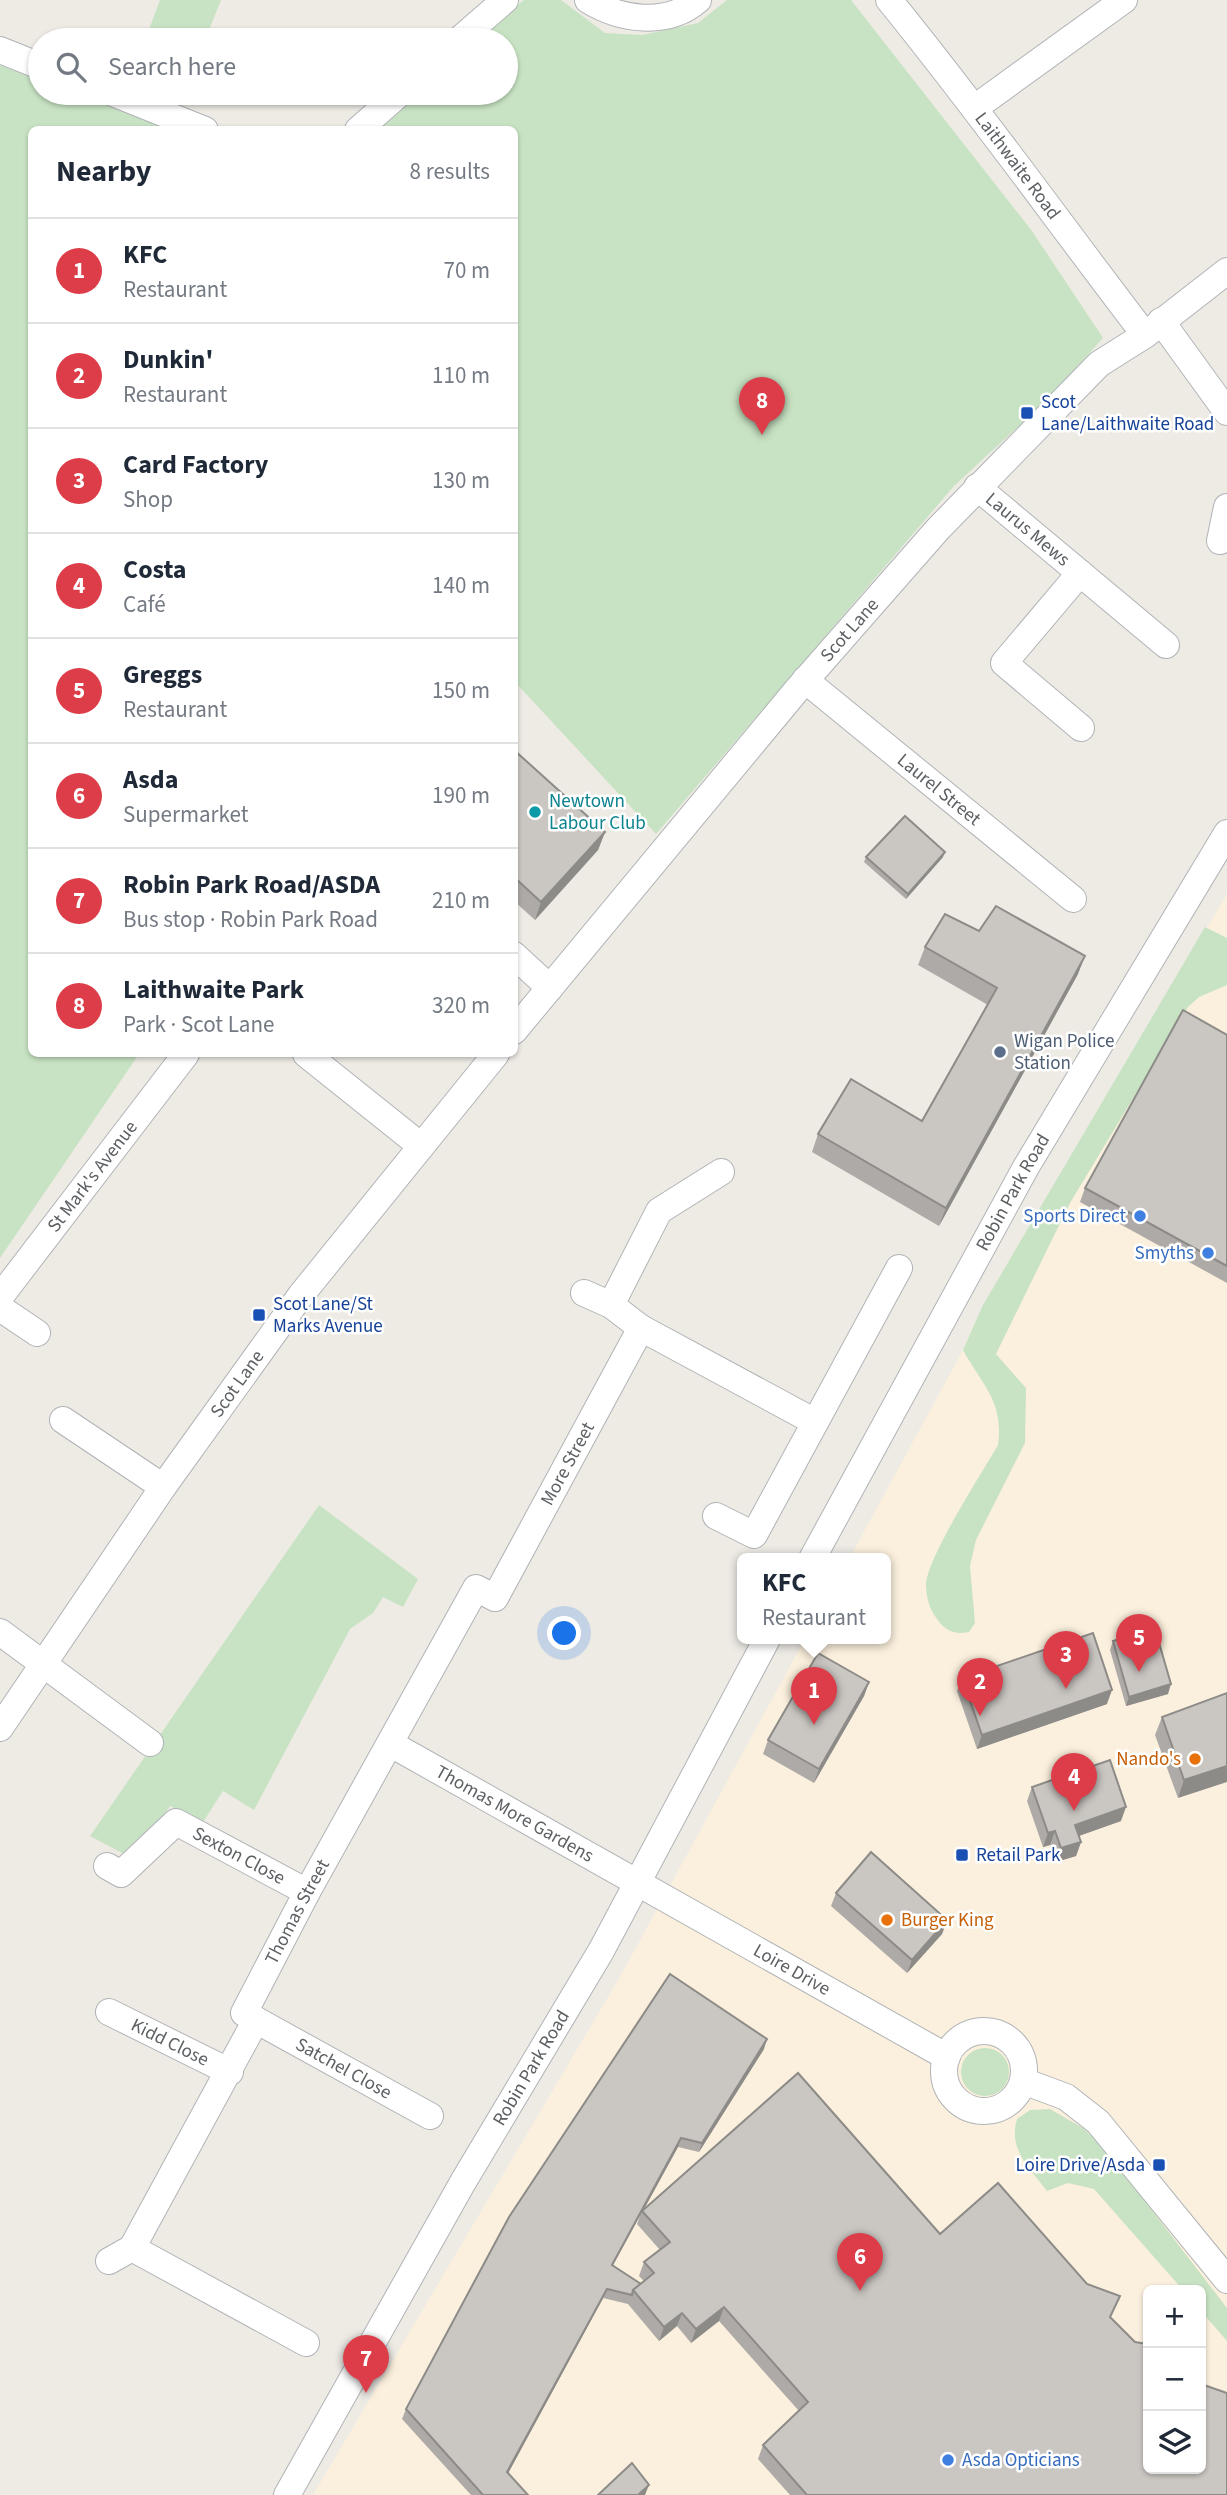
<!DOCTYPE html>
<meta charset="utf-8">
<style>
:root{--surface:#fff;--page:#f6f6f7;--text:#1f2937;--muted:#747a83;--line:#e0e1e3;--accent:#dc3d48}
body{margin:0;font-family:"Source Sans 3",sans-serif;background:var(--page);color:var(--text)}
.controls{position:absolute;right:21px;bottom:21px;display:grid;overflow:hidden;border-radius:10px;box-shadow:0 2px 5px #0004}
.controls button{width:63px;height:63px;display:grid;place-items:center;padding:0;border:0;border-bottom:2px solid var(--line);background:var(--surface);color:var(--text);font:35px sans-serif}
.you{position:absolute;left:565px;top:1634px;width:24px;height:24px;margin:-18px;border:5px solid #fff;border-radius:50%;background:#1a73e8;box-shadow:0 0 0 10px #1a73e833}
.badge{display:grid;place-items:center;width:46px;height:46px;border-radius:50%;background:var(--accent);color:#fff;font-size:23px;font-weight:700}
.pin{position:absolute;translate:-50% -58px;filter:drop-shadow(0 2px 4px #0008)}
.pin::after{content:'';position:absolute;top:37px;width:24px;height:21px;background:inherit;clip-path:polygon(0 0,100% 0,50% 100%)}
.popup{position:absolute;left:737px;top:1553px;width:154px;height:91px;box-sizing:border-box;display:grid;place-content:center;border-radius:10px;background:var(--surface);filter:drop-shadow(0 2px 5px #0005);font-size:23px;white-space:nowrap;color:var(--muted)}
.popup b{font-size:26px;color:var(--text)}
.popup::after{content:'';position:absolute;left:50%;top:100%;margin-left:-14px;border:14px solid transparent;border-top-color:var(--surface)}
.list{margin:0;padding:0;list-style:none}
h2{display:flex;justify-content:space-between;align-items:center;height:91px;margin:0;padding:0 28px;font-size:30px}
h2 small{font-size:23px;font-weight:400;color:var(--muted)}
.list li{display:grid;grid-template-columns:46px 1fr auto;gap:21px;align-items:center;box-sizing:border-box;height:105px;padding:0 28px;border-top:2px solid var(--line)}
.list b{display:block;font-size:26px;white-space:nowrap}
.list p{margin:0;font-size:23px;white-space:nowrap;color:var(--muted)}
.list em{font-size:23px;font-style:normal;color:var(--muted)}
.icon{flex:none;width:38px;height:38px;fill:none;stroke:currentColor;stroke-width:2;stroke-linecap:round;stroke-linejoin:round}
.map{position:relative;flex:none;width:1227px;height:2495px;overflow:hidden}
.search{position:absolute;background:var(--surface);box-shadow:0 2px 5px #0004;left:28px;top:28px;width:490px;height:77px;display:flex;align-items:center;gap:18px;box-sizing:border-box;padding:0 24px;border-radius:38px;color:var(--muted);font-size:26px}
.panel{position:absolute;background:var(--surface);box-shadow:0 2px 5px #0004;left:28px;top:126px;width:490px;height:931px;border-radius:10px}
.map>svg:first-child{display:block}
.commercial{fill:#fbf0dd;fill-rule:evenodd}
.green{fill:#c8e3c3}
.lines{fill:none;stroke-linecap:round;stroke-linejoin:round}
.minor-casing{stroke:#b0b3b6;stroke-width:28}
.minor{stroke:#fff;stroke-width:26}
.wall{fill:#aeaaa7;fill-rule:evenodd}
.shaded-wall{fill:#8d8b88}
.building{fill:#cac6c2;stroke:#8d8b88;stroke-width:2}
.transit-dot{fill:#1a4fb4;stroke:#fff;stroke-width:2.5}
.culture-dot{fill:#0f9aa8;stroke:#fff;stroke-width:2.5}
.service-dot{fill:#5c6f8a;stroke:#fff;stroke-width:2.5}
.shop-dot{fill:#3f7fe0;stroke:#fff;stroke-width:2.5}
.food-dot{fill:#e8710a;stroke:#fff;stroke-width:2.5}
.labels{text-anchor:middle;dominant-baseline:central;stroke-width:5;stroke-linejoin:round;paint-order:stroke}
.street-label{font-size:19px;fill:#5d6164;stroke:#fff}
.transit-label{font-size:19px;fill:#164399;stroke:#fff;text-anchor:start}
.culture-label{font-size:19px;fill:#0d838f;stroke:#fff;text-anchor:start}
.service-label{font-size:19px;fill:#4e5e75;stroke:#fff;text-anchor:start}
.shop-label{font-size:19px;fill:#366cbe;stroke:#fff;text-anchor:end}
.food-label{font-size:19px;fill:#c56008;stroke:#fff;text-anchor:end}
</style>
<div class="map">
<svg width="1227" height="2495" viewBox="0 0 1227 2495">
<rect width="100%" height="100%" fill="#eeebe5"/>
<path class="commercial" d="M1227,894V2495H313L620,1977L805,1639H886V1559H849L963,1350L983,1305ZM1148,2290H1201V2469H1148Z"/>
<g class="green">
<path d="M160,0H221L205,40H145Z"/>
<path d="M524,0H561L605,33L642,35L698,23L727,0H851L1032,231L1103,338L1050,397L954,486L656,834L515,682L514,130H370L414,93H506V40H476Z"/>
<path d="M0,65L40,81V93H74L172,129L32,130V1054H139L0,1258Z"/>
<path d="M1205,927L1227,938V985L1199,997L1188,1007L1070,1203L996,1354L1026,1388L1025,1443L976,1540L970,1566L975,1623L969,1632C955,1635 945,1631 937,1619C929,1609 926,1596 926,1584C928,1556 982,1473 998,1445C1004,1401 982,1385 963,1350L983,1305Z"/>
<path d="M319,1505L418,1579L403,1607L383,1597L373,1613L350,1629L254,1810L223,1791L203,1822L170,1806L142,1849L122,1853L90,1836Z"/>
<circle cx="985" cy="2072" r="24"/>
<path d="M1050,2109L1083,2128L1104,2148L1227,2308V2341L1201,2311V2290H1183L1094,2189L1068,2183L1047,2191C1029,2167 1008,2150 1017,2119L1030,2110Z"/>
</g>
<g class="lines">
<g class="minor-casing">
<g id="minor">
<path d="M588,0C620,20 667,27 698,0"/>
<path id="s1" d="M889,0C978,109 1059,223 1145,335"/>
<path d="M459,40L505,0"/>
<path d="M0,50L40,66"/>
<path d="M113,93L205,130"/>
<path d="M976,107L1124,0"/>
<path d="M358,130L400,93"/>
<path d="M1161,321L1227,412"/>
<path id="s2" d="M977,487L1166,645"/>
<path d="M1220,541L1227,507"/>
<path d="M1080,573L1004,663L1081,728"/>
<path id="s3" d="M805,680L1073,899"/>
<path d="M514,955L550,988"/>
<path id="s4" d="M514,1031L796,691L938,529L1099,364L1145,335L1227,271"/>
<path d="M306,1054L421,1146"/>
<path d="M584,1293L611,1305L641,1328L815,1422"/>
<path id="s5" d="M0,1297L186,1054"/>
<path d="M611,1305L659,1211L721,1172"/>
<path d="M0,1308L37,1333"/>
<path d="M63,1420L163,1487"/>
<path d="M716,1516L754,1535L899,1268"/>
<path id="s6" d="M812,1559L1026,1167L1227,833"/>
<path d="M0,1632L150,1743"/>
<path id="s7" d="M0,1728L163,1487L301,1295L496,1054"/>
<path id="s8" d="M391,1744L947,2057"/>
<path id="s9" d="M107,1866L121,1874L176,1822L307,1892"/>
<path id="s10" d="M109,2012L230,2072"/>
<path id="s11" d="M256,2020L430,2116"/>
<circle cx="984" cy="2071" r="40"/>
<path d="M1023,2081L1066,2097L1098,2122L1227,2280"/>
<path d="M109,2261L132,2248"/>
<path id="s12" d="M306,2343L132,2248L256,2020L244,2013L307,1892L476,1588L495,1598L641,1328"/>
<path id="s13" d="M287,2495L463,2182L601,1951L767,1639"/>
</g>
</g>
<use href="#minor" class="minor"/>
</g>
<g class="wall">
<path d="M514,750L605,832L598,850L535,920L514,901Z"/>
<path d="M866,857H943L906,899L864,862Z"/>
<path d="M979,931L1078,974L939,1226L812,1152L818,1134L922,1121L988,1005L918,965L925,947Z"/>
<path d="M1227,1035V1283L1080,1202L1085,1188Z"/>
<path d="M1113,1641L1168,1694L1126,1706L1110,1650Z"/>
<path d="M962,1678L1107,1704L977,1749L957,1691Z"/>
<path d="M869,1682L864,1696L814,1783L763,1754L768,1740Z"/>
<path d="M1227,1693L1178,1798L1155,1735L1162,1717Z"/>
<path d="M1032,1787L1121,1821L1079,1836L1081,1842L1076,1856L1056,1862L1050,1845L1043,1847L1027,1801Z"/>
<path d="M836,1893L947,1920L942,1934L907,1973L831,1906Z"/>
<path d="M764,2049L699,2152L678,2147L644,2209L940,2234L1111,2318L1148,2469L1227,2495H790L758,2459L763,2445L799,2411L719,2321L691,2343L677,2326L659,2341L628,2304L603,2298L508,2473L528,2495H471L402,2419L406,2409ZM640,2216L637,2224L660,2250L644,2262L639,2276L644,2281L641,2284L613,2265Z"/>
</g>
<g class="shaded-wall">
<path d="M605,832L598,850L535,920L541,902Z"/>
<path d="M945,852L943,857L906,899L908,894Z"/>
<path d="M1085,956L1078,974L939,1226L946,1208Z"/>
<path d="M869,1682L864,1696L814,1783L819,1769Z"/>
<path d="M1171,1684L1168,1694L1126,1706L1129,1697Z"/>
<path d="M1112,1690L1107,1704L977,1749L982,1735Z"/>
<path d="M1227,1766V1782L1178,1798L1184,1780Z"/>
<path d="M1126,1807L1121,1821L1070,1839L1075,1825Z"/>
<path d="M1055,1831L1050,1845L1043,1847L1048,1833Z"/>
<path d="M1081,1842L1076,1856L1056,1862L1061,1848Z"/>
<path d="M947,1920L942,1934L907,1973L912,1960Z"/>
<path d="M767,2039L764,2049L699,2152L702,2143Z"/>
<path d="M681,2138L678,2147L643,2211H642L608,2274L612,2265Z"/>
<path d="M607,2289L603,2298L504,2481L507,2472Z"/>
<path d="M724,2307L719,2321L691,2343L696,2329Z"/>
<path d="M682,2313L677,2326L659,2341L664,2327Z"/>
<path d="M649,2485L645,2495H638Z"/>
</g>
<g class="building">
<path d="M514,750L605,832L541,902L514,877Z"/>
<path d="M905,816L945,852L908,894L866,857Z"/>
<path d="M996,906L1085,956L946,1208L818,1134L851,1079L922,1121L997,988L925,947L945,914L979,931Z"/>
<path d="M1183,1010L1227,1035V1266L1085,1188Z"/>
<path d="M1155,1629L1171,1684L1129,1697L1113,1641Z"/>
<path d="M1093,1633L1112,1690L982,1735L962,1678Z"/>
<path d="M818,1653L869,1682L819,1769L768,1740Z"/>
<path d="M1227,1693V1766L1184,1780L1162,1717Z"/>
<path d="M1110,1760L1126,1807L1075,1825L1081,1842L1061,1848L1055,1831L1048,1833L1032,1787Z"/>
<path d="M871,1852L947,1920L912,1960L836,1893Z"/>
<path d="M670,1974L767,2039L702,2143L681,2138L612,2265L641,2284L633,2290L632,2295L607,2289L507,2472L528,2495H483L406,2409L509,2217Z"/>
<path d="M798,2073L940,2234L998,2183L1087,2284L1120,2296L1110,2317L1135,2342L1148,2344V2469H1201V2384L1227,2393V2495H807L763,2445L808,2402L724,2307L696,2329L682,2313L664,2327L633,2290L654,2273L644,2262L670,2242L642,2211Z"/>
<path d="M632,2463L649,2485L638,2495H598Z"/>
</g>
<g class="transit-dot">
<rect x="1020" y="406" width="14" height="14" rx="3.5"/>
<rect x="252" y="1308" width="14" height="14" rx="3.5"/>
<rect x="955" y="1848" width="14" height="14" rx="3.5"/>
<rect x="1152" y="2158" width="14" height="14" rx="3.5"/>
</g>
<circle class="culture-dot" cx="535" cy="812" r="7"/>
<circle class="service-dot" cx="1000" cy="1052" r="7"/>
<g class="shop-dot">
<circle cx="1140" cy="1216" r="7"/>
<circle cx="1208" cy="1253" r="7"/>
<circle cx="948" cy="2460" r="7"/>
</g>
<g class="food-dot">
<circle cx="1195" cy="1759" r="7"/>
<circle cx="887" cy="1920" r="7"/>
</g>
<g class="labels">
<g class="street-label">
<text stroke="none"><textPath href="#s1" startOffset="210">Laithwaite Road</textPath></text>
<text stroke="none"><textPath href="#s2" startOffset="66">Laurus Mews</textPath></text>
<text stroke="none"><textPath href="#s4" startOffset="523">Scot Lane</textPath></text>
<text stroke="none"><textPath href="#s3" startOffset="173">Laurel Street</textPath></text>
<text stroke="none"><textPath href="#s5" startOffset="152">St Mark's Avenue</textPath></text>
<text stroke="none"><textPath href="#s6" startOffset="418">Robin Park Road</textPath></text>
<text stroke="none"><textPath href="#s7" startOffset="418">Scot Lane</textPath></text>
<text stroke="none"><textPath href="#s12" startOffset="1130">More Street</textPath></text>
<text stroke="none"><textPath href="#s8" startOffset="142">Thomas More Gardens</textPath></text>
<text stroke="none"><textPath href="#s9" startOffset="163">Sexton Close</textPath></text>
<text stroke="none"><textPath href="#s12" startOffset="586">Thomas Street</textPath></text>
<text stroke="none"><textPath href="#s8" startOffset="460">Loire Drive</textPath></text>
<text stroke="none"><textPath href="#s10" startOffset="68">Kidd Close</textPath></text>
<text stroke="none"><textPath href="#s11" startOffset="100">Satchel Close</textPath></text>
<text stroke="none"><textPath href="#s13" startOffset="492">Robin Park Road</textPath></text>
</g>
<g class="transit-label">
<text x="1041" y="402">Scot<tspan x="1041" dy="22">Lane/Laithwaite Road</tspan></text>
<text x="273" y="1304">Scot Lane/St<tspan x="273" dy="22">Marks Avenue</tspan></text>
<text x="976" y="1855">Retail Park</text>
<text x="1145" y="2165" text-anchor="end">Loire Drive/Asda</text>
</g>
<g class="culture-label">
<text x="549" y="801">Newtown<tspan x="549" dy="22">Labour Club</tspan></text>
</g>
<g class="service-label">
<text x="1014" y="1041">Wigan Police<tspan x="1014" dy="22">Station</tspan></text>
</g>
<g class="shop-label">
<text x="1126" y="1216">Sports Direct</text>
<text x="1194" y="1253">Smyths</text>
<text x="962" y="2460" text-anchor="start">Asda Opticians</text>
</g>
<g class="food-label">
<text x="1181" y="1759">Nando's</text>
<text x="901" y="1920" text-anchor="start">Burger King</text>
</g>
</g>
</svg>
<div class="controls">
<button>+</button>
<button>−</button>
<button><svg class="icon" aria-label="layers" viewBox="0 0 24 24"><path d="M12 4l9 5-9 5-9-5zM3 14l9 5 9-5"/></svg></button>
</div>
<div class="you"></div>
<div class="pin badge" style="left:814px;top:1725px">1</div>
<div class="popup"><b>KFC</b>Restaurant</div>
<div class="pin badge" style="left:980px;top:1716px">2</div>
<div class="pin badge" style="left:1066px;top:1689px">3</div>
<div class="pin badge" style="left:1074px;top:1811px">4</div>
<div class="pin badge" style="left:1139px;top:1672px">5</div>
<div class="pin badge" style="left:860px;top:2291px">6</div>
<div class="pin badge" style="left:366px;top:2393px">7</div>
<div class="pin badge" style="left:762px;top:435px">8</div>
<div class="search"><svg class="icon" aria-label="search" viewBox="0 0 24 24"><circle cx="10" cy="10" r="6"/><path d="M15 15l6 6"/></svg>Search here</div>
<section class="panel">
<h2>Nearby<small>8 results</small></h2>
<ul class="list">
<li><span class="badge">1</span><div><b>KFC</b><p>Restaurant</p></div><em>70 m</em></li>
<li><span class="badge">2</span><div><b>Dunkin'</b><p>Restaurant</p></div><em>110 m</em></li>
<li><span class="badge">3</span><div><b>Card Factory</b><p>Shop</p></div><em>130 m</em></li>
<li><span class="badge">4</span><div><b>Costa</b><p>Café</p></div><em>140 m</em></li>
<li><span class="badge">5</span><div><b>Greggs</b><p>Restaurant</p></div><em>150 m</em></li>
<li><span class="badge">6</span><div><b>Asda</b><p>Supermarket</p></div><em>190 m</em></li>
<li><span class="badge">7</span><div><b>Robin Park Road/ASDA</b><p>Bus stop · Robin Park Road</p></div><em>210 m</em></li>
<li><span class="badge">8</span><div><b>Laithwaite Park</b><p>Park · Scot Lane</p></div><em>320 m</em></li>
</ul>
</section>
</div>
